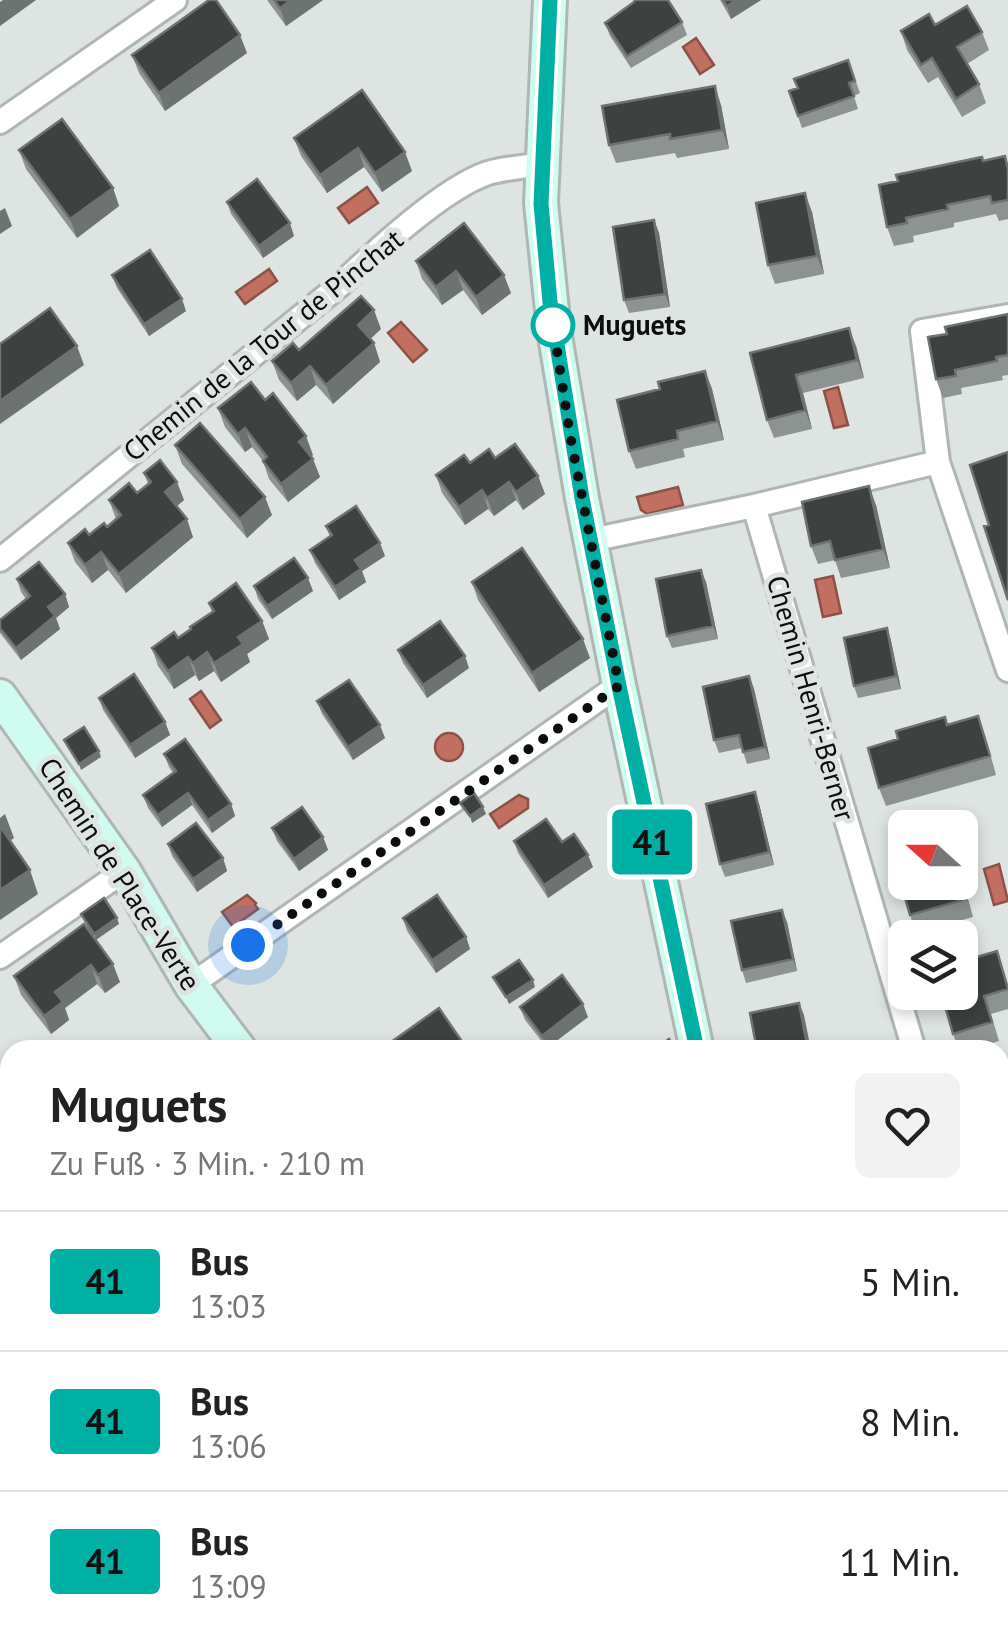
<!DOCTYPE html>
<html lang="de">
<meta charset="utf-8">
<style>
body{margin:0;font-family:"PT Sans",sans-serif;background:#f2f2f2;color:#222;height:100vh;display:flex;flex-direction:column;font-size:38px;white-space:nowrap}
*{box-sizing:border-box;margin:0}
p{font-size:32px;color:#767676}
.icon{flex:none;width:55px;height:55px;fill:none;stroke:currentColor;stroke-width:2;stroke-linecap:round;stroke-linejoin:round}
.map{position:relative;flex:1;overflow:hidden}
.drawer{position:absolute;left:0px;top:1040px;width:1010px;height:610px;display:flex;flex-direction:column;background:#fff;border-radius:30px 30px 0 0;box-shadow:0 5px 15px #0003}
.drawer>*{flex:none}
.badge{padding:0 20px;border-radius:8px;font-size:35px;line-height:65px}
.needle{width:65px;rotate:291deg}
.tools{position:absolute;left:888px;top:810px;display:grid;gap:20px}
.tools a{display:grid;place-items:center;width:90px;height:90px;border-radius:15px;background:#fff;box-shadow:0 5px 15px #0003;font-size:50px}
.you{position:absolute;width:50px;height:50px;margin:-25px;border:8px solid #fff;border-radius:50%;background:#1a73e8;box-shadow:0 0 0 15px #1a73e833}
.map>.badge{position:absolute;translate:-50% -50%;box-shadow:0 0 0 5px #fff}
.round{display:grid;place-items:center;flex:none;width:105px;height:105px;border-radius:15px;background:#f2f2f2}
.overview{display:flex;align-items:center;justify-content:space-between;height:170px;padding:0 50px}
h1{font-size:48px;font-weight:700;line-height:75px}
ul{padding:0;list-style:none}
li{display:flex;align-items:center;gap:30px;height:140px;padding:0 50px;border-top:2px solid #e0e0e0}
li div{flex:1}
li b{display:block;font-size:38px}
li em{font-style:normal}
li .badge{min-width:110px;font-weight:700;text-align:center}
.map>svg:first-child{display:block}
</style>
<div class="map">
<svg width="1008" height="1650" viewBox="0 0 1008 1650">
<rect width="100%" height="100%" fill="#dde4e1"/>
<!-- water -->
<path fill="#c26f5f" stroke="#8b5246" stroke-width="2.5" d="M696 38 714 65 700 74 683 47Z
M367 187 378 203 349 223 338 208Z
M269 269 277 281 245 304 236 292Z
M401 322 427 350 413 362 388 333Z
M838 387 848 425 834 428 824 391Z
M678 487 683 505 647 514 641 510 637 497Z
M833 576 841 613 823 617 815 580Z
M201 691 221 720 210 728 190 699Z
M435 747a14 14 0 1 1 28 0a14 14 0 1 1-28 0Z
M519 795 528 799V808L499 828 490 814Z
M999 864 1008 901 994 905 984 869Z
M247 895 256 903 255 905 258 909 233 927 222 912Z"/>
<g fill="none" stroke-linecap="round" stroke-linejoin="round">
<defs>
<path id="street" d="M0 122 175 0
M938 462 922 331 1008 316
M754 506 938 462 1008 670
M591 540 754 506 914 1050
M0 560 340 285C375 252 443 188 488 173 505 168 524 167 542 164
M0 957 124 871
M191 985 619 685
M1000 1341 1008 1368
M1000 1514 1008 1507
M878 1650 883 1640"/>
<path id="secondary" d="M550 0 541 203 554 330 582 498 619 685 697 1050
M0 696 124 871 191 985 240 1050
M654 1640 663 1650
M825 1640 827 1650"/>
</defs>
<!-- street casing -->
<use href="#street" stroke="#afb6b4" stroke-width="28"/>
<!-- secondary casing -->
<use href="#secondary" stroke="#afb6b4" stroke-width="38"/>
<!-- street -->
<use href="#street" stroke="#fff" stroke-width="22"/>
<!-- secondary -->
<use href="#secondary" stroke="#d0fbf0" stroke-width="32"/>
</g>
<!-- wall -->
<path fill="#8d9390" d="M267 0H323L286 26Z
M720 0H761L731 19Z
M682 22 687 35 631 68 610 36 605 23Z
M935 25 982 32 989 50 967 64 979 84 986 103 962 117 938 77 928 83 907 50 901 31Z
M247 53 165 111 139 73 132 55Z
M848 60 860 93 854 96 858 109 802 128 789 91 798 88Z
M362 90 412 171 382 192 364 167 327 193 301 156 294 138Z
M721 105 729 149 677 158 675 153 616 163 609 145Z
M19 150 113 188 119 206 77 238 26 169Z
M1005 156 1008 164V219L999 221 996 214 954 223V227L913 236 914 242 894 246 887 227 898 181Z
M227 202 294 236 263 258 231 214Z
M812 212 824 274 775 284 768 265Z
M654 220 659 233 670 307 629 313 624 300Z
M464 223 511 293 482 315 463 290 442 305 422 279 416 261Z
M112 275 186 311 149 336 117 288Z
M1008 314V375L1002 376 1003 380 961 388 962 394 943 398 936 379 947 334Z
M381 329 370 339 374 343 380 362 333 404 316 385 297 401 279 380 272 361 299 350Z
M856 346 864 378 803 393 812 429 774 438 767 420 750 353Z
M705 371 712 389 724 440 683 449 685 457 636 469 629 451 660 389Z
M218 408 313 455 311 456 320 477 288 502 269 479 263 461 252 447 245 452 225 427Z
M175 445 272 515 247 538 182 464Z
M495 458 538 476 545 494 523 510 516 500 494 516 488 509 465 525 442 493 436 475 470 463Z
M144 473 184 500 177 506 193 537 126 593 108 570 92 583 75 562 68 543 107 527 116 519 109 500 137 493 148 484Z
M876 505 890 568 841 578 835 560 818 564 811 546Z
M326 526 385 556 362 571 366 582 339 600 315 563 310 550 330 537Z
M17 579 65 594 69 607 56 618 60 629 21 660 0 633V620L26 599 21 592Z
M472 582 590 658 539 692 478 600Z
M706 582 718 639 672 648 667 636Z
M254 586 313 591 272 619 258 599Z
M209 603 262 621 269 639 247 654 250 662 221 682 214 671 199 681 195 675 174 689 158 666 152 648 178 638 191 630 212 612Z
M887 628 891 641 901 689 858 698 854 686Z
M398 650 469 668 427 698 403 663Z
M749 676 754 689 770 759 747 764 742 748 719 753 714 740Z
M99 698 165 722 170 735 135 758 103 710Z
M317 701 385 738 353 760 322 714Z
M948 725 985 735 996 775 886 806 879 788Z
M164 754 231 804 235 816 212 833 192 805 162 827 148 808 143 795 173 773 169 767Z
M759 804 774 865 725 877 720 864Z
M272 828 323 837 328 850 299 871 277 841Z
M514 841 562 842 593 867 548 898 518 853Z
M168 844 223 858 227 871 197 892 172 856Z
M960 873 973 917 916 933 910 915 960 882Z
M403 918 466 937 470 949 436 973 407 931Z
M787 922 797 971 746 983 742 970Z
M84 924 120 982 105 993 97 984 65 1008 69 1020 51 1034 21 995 14 976Z
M997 951 1008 985V1009L991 1014 999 1041 969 1050H959L953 1034Z
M520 1007 588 1017 547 1048 525 1020Z
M1008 1067V1158L1000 1160V1069Z
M719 1640H772L773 1644 743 1650H722Z"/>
<!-- shaded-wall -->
<path fill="#6d7370" d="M3 0H36L0 26V2Z
M291 0H323L286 26 280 8Z
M736 0H761L731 19 727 6Z
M240 35 247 53 165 111 159 93Z
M715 86 721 105 729 149 722 130Z
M358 148 364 167 327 193 320 175Z
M405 152 412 171 382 192 375 173Z
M113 188 119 206 77 238 70 219Z
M805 193 812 212 824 274 817 256Z
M5 208 12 226 0 234V211Z
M654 220 659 233 670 307 665 294Z
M290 223 294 236 263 258 259 246Z
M456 271 463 290 442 305 436 287Z
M504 275 511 293 482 315 476 297Z
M182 299 186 311 149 336 144 324Z
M374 310 381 329 365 344 358 325Z
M849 328 856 346 864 378 857 360Z
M374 343 380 362 333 404 326 385Z
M77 346 84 365 0 424V401Z
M310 366 316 385 297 401 291 383Z
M705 371 712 389 724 440 717 421Z
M796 375 803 393 812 429 805 410Z
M245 428 252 447 245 452 238 434Z
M306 436 313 455 306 460 299 442Z
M313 459 320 477 288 502 281 484Z
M538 476 545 494 523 510 516 492Z
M177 482 184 500 172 510 165 492Z
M509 482 516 500 494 516 487 498Z
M869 486 876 505 890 568 883 549Z
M482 490 488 509 465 525 459 507Z
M265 497 272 515 247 538 240 519Z
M187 519 193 537 126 593 119 574Z
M380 543 385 556 362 571 366 582 339 600 335 587 355 560Z
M101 552 108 570 92 583 85 565Z
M701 570 706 582 718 639 713 626Z
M308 578 313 591 272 619 267 606Z
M65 594 69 607 56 618 60 629 21 660 16 648 48 607Z
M262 621 269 639 247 654 250 662 221 682 214 663 238 637Z
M887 628 891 641 901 689 896 676Z
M583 639 590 658 539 692 532 673Z
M207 652 214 671 199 681 193 663Z
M465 656 469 668 427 698 423 685Z
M188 657 195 675 174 689 168 671Z
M749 676 754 689 770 759 765 747Z
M165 722 170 735 135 758 130 745Z
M380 725 385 738 353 760 348 747Z
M99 751 101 757 81 770 79 764Z
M755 792 759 804 774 865 769 852Z
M188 793 192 805 162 827 158 815Z
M231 804 235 816 212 833 208 820Z
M483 807 486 814 472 823 470 816Z
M5 814 14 838 5 844 0 831V818Z
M323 837 328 850 299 871 294 859Z
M588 855 593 867 548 898 544 885Z
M223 858 227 871 197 892 193 879Z
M30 870 38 894 0 920V890Z
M960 873 973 917 960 878Z
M782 910 787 922 797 971 793 959Z
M117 918 119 924 96 940 94 934Z
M466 937 470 949 436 973 432 960Z
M113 964 120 982 105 993 98 975Z
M91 965 97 984 65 1008 69 1020 51 1034 44 1016 55 992Z
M533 980 535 987 509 1004 506 997Z
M799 1003 804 1015 811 1050H808Z
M583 1004 588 1017 547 1048 542 1036Z
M1007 1597 1008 1620 1002 1626 1000 1620V1603Z
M1008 1621V1645L1000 1640V1628Z"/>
<!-- building -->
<path fill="#3d4240" stroke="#6d7370" stroke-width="2.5" d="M209 0H216L240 35 159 93 132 55Z
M274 0H291L280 8Z
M635 0H668L682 22 627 56 605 23 634 2Z
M723 0H736L727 6Z
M967 6 982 32 957 47 979 84 956 99 932 58 921 65 901 31 929 14 935 25Z
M848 60 855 81 849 83 854 96 798 116 789 91 798 88 794 79Z
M715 86 722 130 670 139V134L609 145 602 106Z
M362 90 405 152 375 173 358 148 320 175 294 138Z
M62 119 113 188 70 219 19 150Z
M1005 156 1008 170V200L992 203 990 196 947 205 948 209 906 218 907 223 887 227 879 185 898 181 896 175 982 157 983 161Z
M257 179 290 223 259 246 227 202Z
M805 193 817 256 768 265 756 203Z
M654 220 665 294 624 300 613 227Z
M464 223 504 275 476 297 456 271 436 287 416 261Z
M150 250 182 299 144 324 112 275Z
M361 296 374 310 358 325 374 343 326 385 310 366 291 383 272 361 293 343 299 350Z
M50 308 77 346 0 401V344Z
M1008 314V355L996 357 997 361 955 370 956 376 936 379 928 337 947 334 945 327Z
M849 328 857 360 796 375 805 410 767 420 750 353Z
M705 371 717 421 677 431 678 439 629 451 617 400 660 389 658 382Z
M251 382 265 400 273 393 306 436 299 442 313 459 281 484 263 461 267 457 245 428 238 434 218 408Z
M200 423 265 497 240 519 175 445Z
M515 444 538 476 516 492 509 482 487 498 482 490 459 507 436 475 464 455 470 463 489 449 495 458Z
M1008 452V600L984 526 989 525 970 465Z
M160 460 177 482 165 492 187 519 119 574 101 552 85 565 68 543 85 529 89 535 104 523 107 527 121 515 109 500 129 483 137 493 151 482 144 473Z
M869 486 883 549 835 560 830 541 811 546 802 502Z
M356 506 380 543 355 560 361 569 335 587 310 550 332 535 326 526Z
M522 548 583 639 532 673 472 582Z
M294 558 308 578 267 606 254 586Z
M39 562 65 594 48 607 55 616 16 648 0 628V620L30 596 17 579Z
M701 570 713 626 667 636 656 579Z
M236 583 262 621 238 637 243 644 214 663 207 652 193 663 188 657 168 671 152 648 174 632 178 638 191 629 190 627 214 611 209 603Z
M440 621 465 656 423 685 398 650Z
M887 628 896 676 854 686 844 638Z
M134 674 165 722 130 745 99 698Z
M749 676 765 747 743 752 739 735 714 740 703 687Z
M349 680 380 725 348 747 317 701Z
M978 716 990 756 879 788 868 748 898 739 896 731 945 717 947 725Z
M84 727 99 751 79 764 64 740Z
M185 739 231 804 208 820 188 793 158 815 143 795 176 771 164 754Z
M755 792 769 852 720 864 706 804Z
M474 793 483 807 470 816 460 803Z
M302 807 323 837 294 859 272 828Z
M546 819 562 842 574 834 588 855 544 885 514 841Z
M196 823 223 858 193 879 168 844Z
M0 826 30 870 0 890Z
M905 853V882H960V878L966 899 910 915 893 857Z
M437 895 466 937 432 960 403 918Z
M104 898 117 918 94 934 81 914Z
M782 910 793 959 742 970 731 921Z
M84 924 113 964 98 975 91 965 55 992 63 1002 44 1016 14 976Z
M997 951 1008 989 984 996 992 1022 953 1034 941 992H960V962Z
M519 960 533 980 506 997 493 977Z
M562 975 583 1004 542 1036 520 1007Z
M799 1003 808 1050H757L750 1013Z
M439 1008 465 1046 460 1050H380Z
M669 1039 676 1050H639L651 1042 655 1049Z
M1008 1067V1096L1001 1098 1008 1125V1138L1000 1140V1069Z
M1000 1588 1007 1597 1000 1603Z
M1000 1613 1008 1621 1000 1628Z
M1000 1636 1008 1643V1650H968L975 1644 971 1640H1000Z"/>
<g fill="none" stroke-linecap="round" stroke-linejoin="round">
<defs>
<path id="line" d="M550 0 541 204 550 302 582 498 619 686 697 1050"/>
</defs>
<!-- line casing -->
<use href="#line" stroke="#fff" stroke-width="22"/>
<!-- line -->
<use href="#line" stroke="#00b0a4" stroke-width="15"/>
<!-- walk -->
<path stroke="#0b0e0d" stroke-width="10" stroke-dasharray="0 18" d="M248 945 619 686 570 435 553 325"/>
</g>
<!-- markers -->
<circle fill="#fff" stroke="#00b0a4" stroke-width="5" cx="553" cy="325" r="20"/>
<g text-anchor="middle" stroke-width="10" stroke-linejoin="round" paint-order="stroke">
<!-- stop labels -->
<g font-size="28" font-weight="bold" fill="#0b0e0d" stroke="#dde4e1" text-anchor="start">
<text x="583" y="335">Muguets</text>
</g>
<!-- street labels -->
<g font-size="28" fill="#0b0e0d" stroke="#dde4e1">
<text transform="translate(263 345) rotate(-39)" y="10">Chemin de la Tour de Pinchat</text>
<text transform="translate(811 698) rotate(74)" y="10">Chemin Henri-Berner</text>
<text transform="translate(120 874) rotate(57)" y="10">Chemin de Place-Verte</text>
</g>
</g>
</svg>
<div class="tools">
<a><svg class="needle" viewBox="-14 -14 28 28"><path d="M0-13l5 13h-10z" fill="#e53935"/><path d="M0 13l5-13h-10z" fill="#767676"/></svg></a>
<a><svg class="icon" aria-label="layers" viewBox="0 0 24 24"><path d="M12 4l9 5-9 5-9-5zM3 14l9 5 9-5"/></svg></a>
</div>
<div class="you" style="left:248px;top:945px"></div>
<b class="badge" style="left:652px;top:842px;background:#00b0a4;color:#111">41</b>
<section class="drawer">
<div class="overview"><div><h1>Muguets</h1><p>Zu Fuß · 3 Min. · 210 m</p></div><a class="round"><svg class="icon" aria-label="heart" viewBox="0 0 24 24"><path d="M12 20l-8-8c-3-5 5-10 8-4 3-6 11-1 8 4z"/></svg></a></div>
<ul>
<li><span class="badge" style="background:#00b0a4;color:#111">41</span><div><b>Bus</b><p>13:03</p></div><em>5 Min.</em></li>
<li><span class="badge" style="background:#00b0a4;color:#111">41</span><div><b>Bus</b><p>13:06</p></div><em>8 Min.</em></li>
<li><span class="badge" style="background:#00b0a4;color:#111">41</span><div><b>Bus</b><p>13:09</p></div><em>11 Min.</em></li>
</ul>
</section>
</div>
